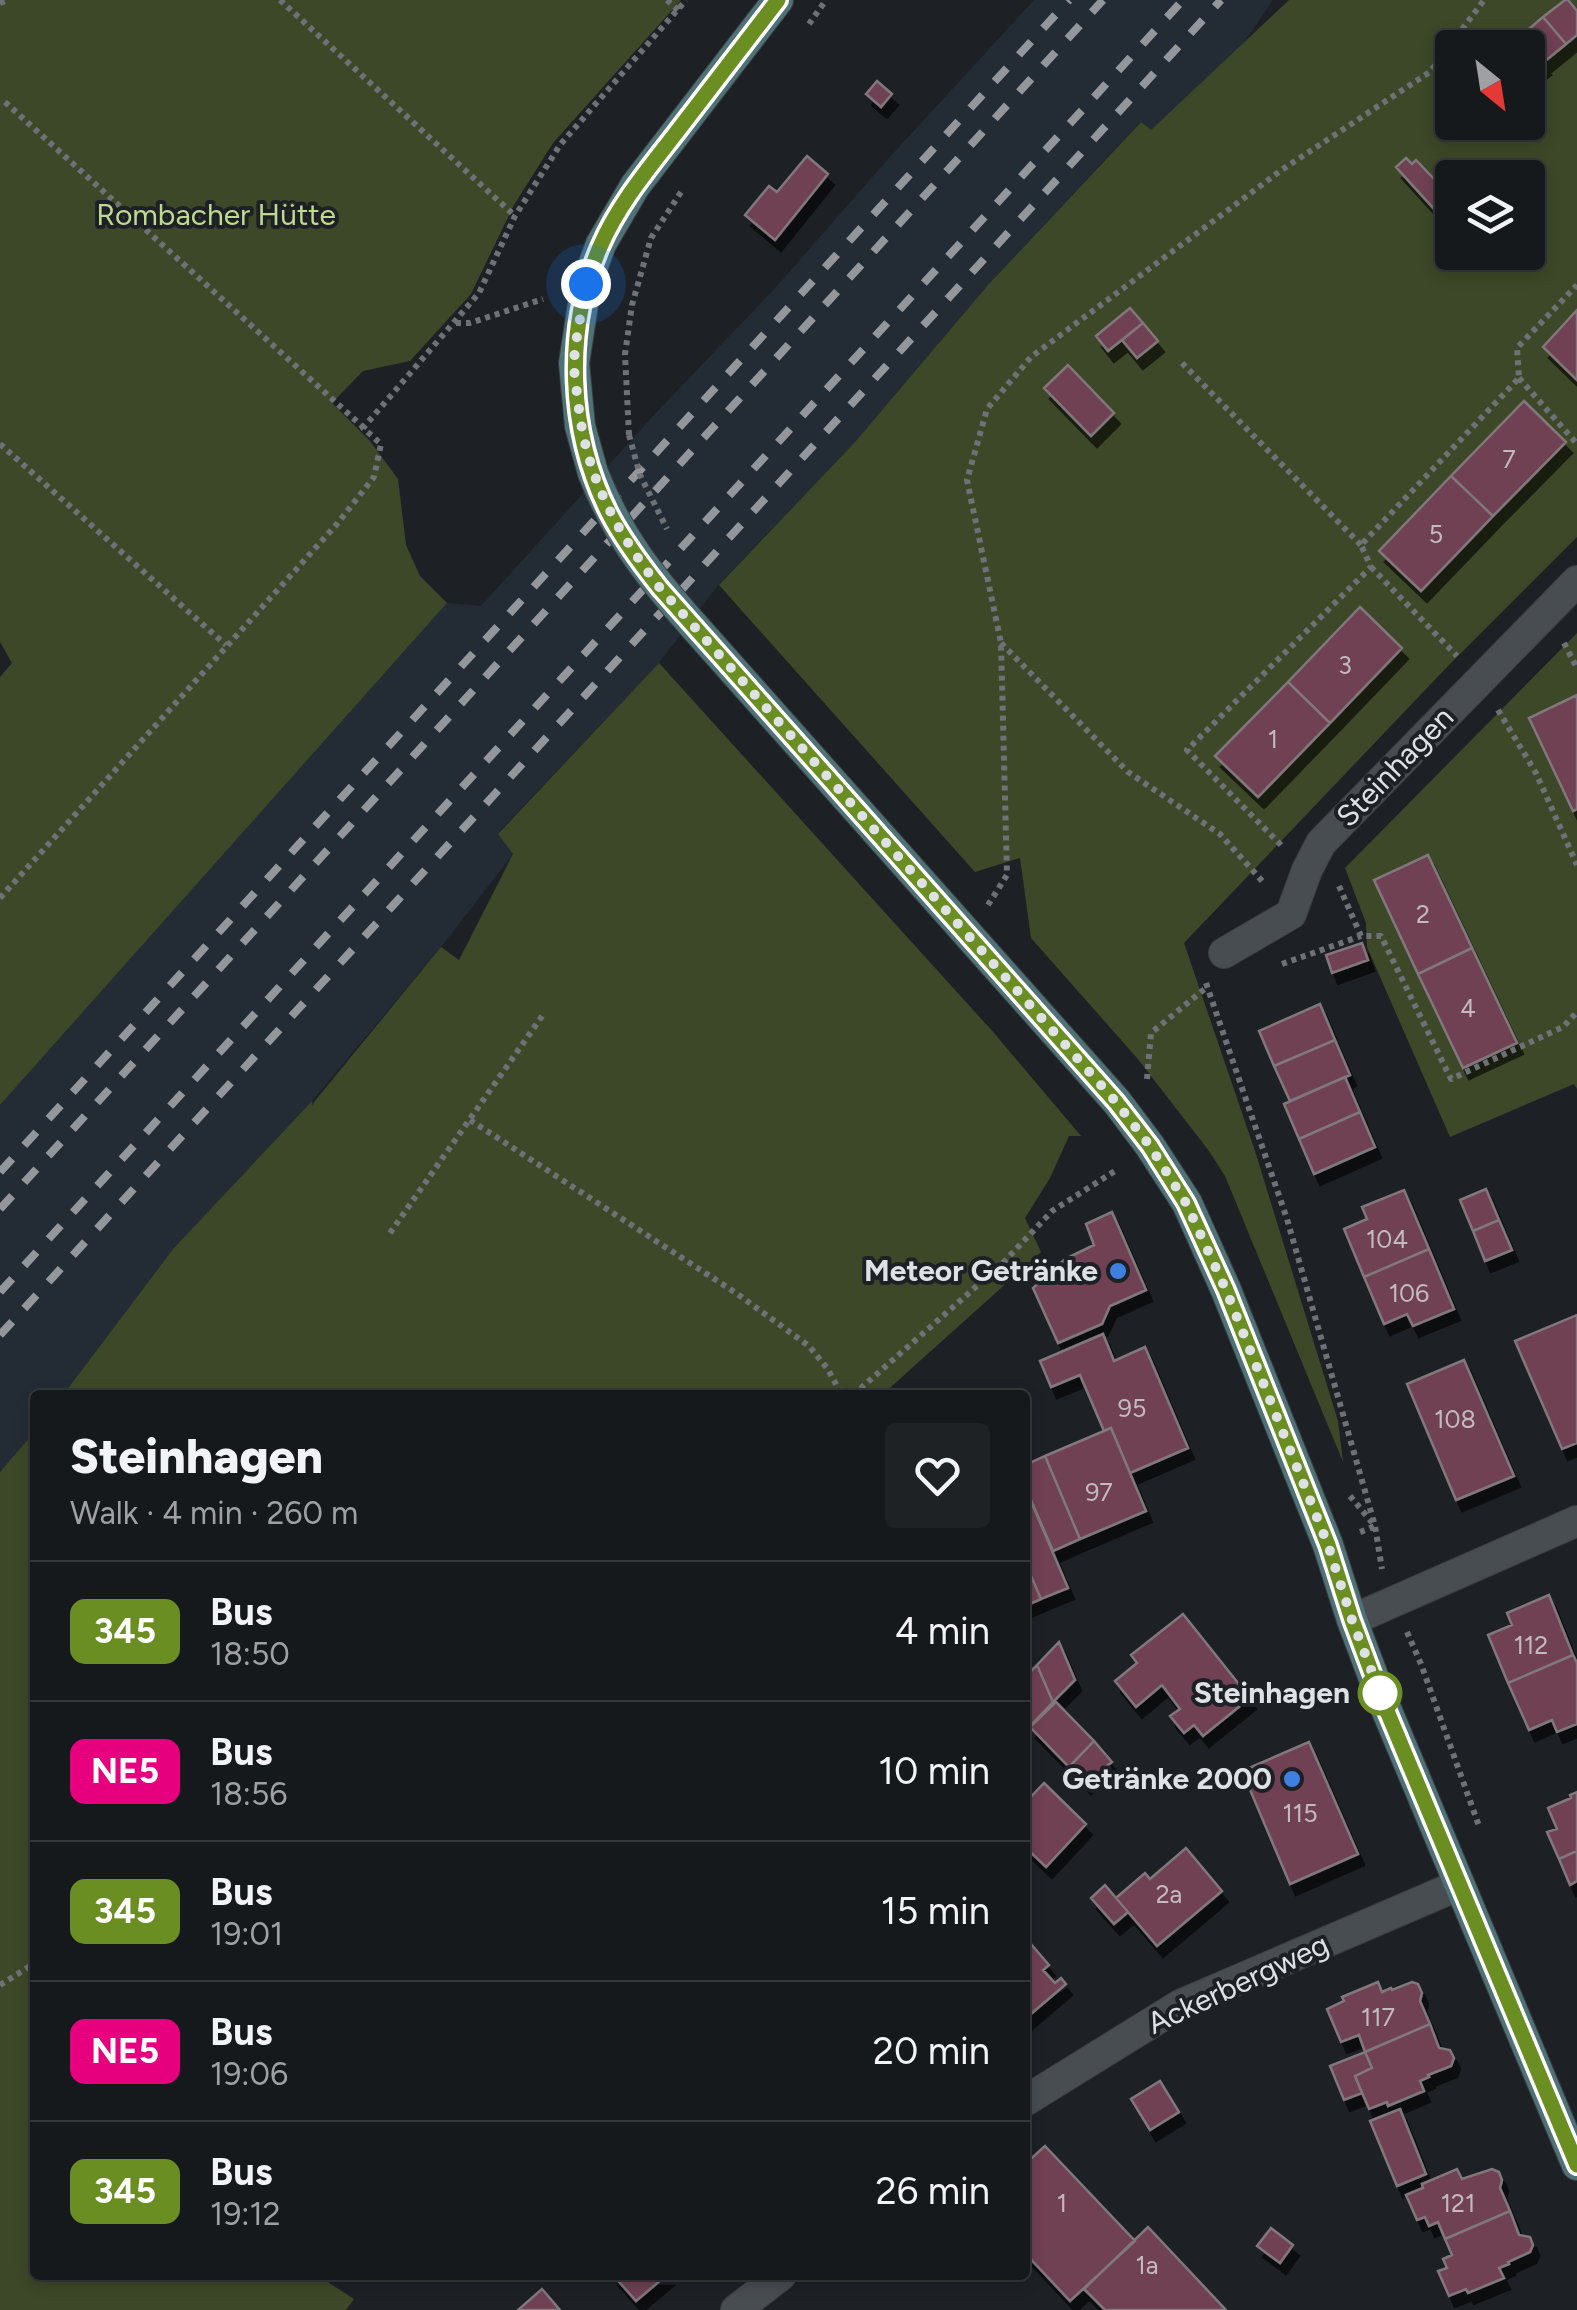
<!DOCTYPE html>
<meta charset="utf-8">
<style>
body{margin:0;font-family:Figtree,sans-serif;background:#1f2225;color:#f1f3f6;height:100vh;display:flex;flex-direction:column;font-size:38px;white-space:nowrap}
*{box-sizing:border-box;margin:0}
p{font-size:32px;color:#9ea0a3}
.icon{flex:none;width:55px;height:55px;fill:none;stroke:currentColor;stroke-width:2;stroke-linecap:round;stroke-linejoin:round}
.map{position:relative;flex:1;overflow:hidden}
.sheet{position:absolute;left:30px;top:1390px;width:1000px;height:890px;display:flex;flex-direction:column;background:#16191c;border-radius:10px;box-shadow:0 5px 15px #0003,0 0 0 2px #35383b}
.sheet>*{flex:none}
.badge{padding:0 20px;border-radius:15px;font-size:35px;line-height:65px}
.needle{width:65px;rotate:150deg}
.buttons{position:absolute;left:1435px;top:30px;display:grid;gap:20px}
.buttons a{display:grid;place-items:center;width:110px;height:110px;border-radius:10px;background:#16191c;box-shadow:0 5px 15px #0003,0 0 0 2px #35383b;font-size:50px}
.you{position:absolute;width:50px;height:50px;margin:-25px;border:8px solid #fff;border-radius:50%;background:#1a73e8;box-shadow:0 0 0 15px #1a73e833}
.map>.badge{position:absolute;translate:-50% -50%;box-shadow:0 0 0 5px #fff}
.round{display:grid;place-items:center;flex:none;width:105px;height:105px;border-radius:10px;background:#1f2225}
.summary{display:flex;align-items:center;justify-content:space-between;height:170px;padding:0 40px}
h1{font-size:48px;font-weight:800;line-height:75px}
ul{padding:0;list-style:none}
li{display:flex;align-items:center;gap:30px;height:140px;padding:0 40px;border-top:2px solid #35383b}
li div{flex:1}
li b{display:block;font-size:38px}
li em{font-style:normal}
li .badge{min-width:110px;font-weight:700;text-align:center}
.map>svg:first-child{display:block}
</style>
<div class="map">
<svg width="1577" height="2310" viewBox="0 0 1577 2310">
<defs>
<filter id="shadow"><feDropShadow dx="6" dy="11" stdDeviation="0" flood-color="#0009"/></filter>
</defs>
<rect width="100%" height="100%" fill="#1d2126"/>
<!-- built -->
<path fill="#232c35" d="M1034 0H1273L1242 45 1151 130 1140 122 988 285 855 442 719 584 659 663 498 833 513 854 441 947 312 1101 173 1249 63 1395H35V1431L0 1472V1105L447 603 481 606 655 414 778 285 889 158Z"/>
<!-- green -->
<path fill="#3d4828" fill-rule="evenodd" d="M0 0H681L553 143 514 205 471 294 410 361 363 371 332 403 370 441 398 479 406 545 420 576 447 603 0 1105V677L12 663 0 642Z
M1289 0H1577V537L1447 667 1184 943 1255 1151 1338 1421 1343 1462 1225 1176 1209 1151 1137 1058 1031 938 1020 858 975 872 719 585 855 442 988 285 1141 122 1151 130ZM1452 48H1528V122H1452ZM1452 178H1528V252H1452Z
M1577 633V1089L1574 1084 1450 1137 1367 947 1366 923 1345 868Z
M659 663 994 1033 1081 1136H1069L1050 1178 1025 1218 1041 1252 882 1395H63L173 1249 312 1101 313 1107 314 1102 441 947 459 960 513 854 498 834Z
M35 1431V2275H317L354 2299 346 2310H0V1472Z"/>
<!-- building -->
<path fill="#704052" stroke="#80787b" stroke-width="2.5" filter="url(#shadow)" d="M1565 0H1568L1577 11V35L1566 44 1543 17Z
M1543 17 1566 44 1544 62 1522 35Z
M1522 35 1545 64 1528 77V48H1506Z
M877 81 892 94 881 107 866 94Z
M807 156 828 174 775 240 745 215 769 186 777 192Z
M1406 158 1412 164 1416 160 1450 196 1435 210 1396 167Z
M1130 308 1143 323 1108 351 1096 336Z
M1577 310V380L1543 347Z
M1143 323 1158 341 1137 358 1122 340Z
M1068 365 1114 413 1091 436 1044 388Z
M1524 401 1566 442 1493 516 1451 476Z
M1451 476 1493 516 1421 591 1379 551Z
M1360 607 1402 648 1330 723 1288 682Z
M1288 682 1330 723 1258 797 1215 756Z
M1577 695V809L1573 811 1529 718Z
M1428 855 1472 948 1418 974 1374 880Z
M1362 943 1368 960 1332 973 1326 955Z
M1472 948 1517 1043 1463 1068 1418 974Z
M1320 1004 1335 1040 1274 1066 1259 1031Z
M1335 1040 1350 1075 1290 1101 1274 1066Z
M1345 1077 1360 1112 1299 1139 1284 1104Z
M1360 1112 1375 1147 1314 1174 1299 1139Z
M1486 1189 1499 1220 1473 1231 1460 1200Z
M1404 1190 1429 1249 1364 1277 1344 1229 1367 1219 1362 1207Z
M1112 1212 1146 1290 1110 1306 1102 1324 1058 1343 1033 1288 1065 1259 1094 1245 1086 1224Z
M1499 1220 1512 1250 1485 1261 1473 1231Z
M1429 1249 1454 1309 1413 1326 1407 1314 1384 1324 1364 1277Z
M1577 1315V1443L1562 1449 1515 1341Z
M1103 1334 1114 1361 1145 1347 1188 1448 1130 1473 1111 1428 1104 1431 1080 1375 1051 1387 1040 1361Z
M1464 1360 1514 1476 1456 1500 1407 1384Z
M1111 1428 1146 1511 1080 1539 1045 1456Z
M1045 1456 1080 1539 1053 1551 1025 1486V1465Z
M1033 1506 1068 1588 1041 1599 1025 1562V1510Z
M1025 1562 1041 1599 1025 1606Z
M1549 1595 1573 1655 1508 1683 1488 1635 1512 1625 1507 1613Z
M1183 1614 1250 1698 1203 1736 1194 1725 1184 1733 1170 1716 1180 1709 1162 1685 1136 1707 1115 1681 1137 1663 1131 1655Z
M1059 1642 1075 1680 1053 1702 1037 1665Z
M1573 1655 1577 1663V1724L1557 1732 1552 1720 1529 1730 1508 1683Z
M1037 1665 1053 1702 1031 1725 1025 1710V1677Z
M1056 1702 1094 1741 1069 1767 1030 1727Z
M1094 1741 1112 1762 1085 1783 1069 1767Z
M1309 1742 1358 1854 1290 1884 1242 1771Z
M1044 1783 1086 1824 1046 1867 1025 1847V1803Z
M1577 1792V1851L1559 1859 1547 1832 1557 1829 1548 1808 1571 1798 1570 1795Z
M1186 1848 1222 1891 1157 1946 1116 1898 1145 1873 1150 1879Z
M1577 1851V1881L1570 1885 1559 1859Z
M1105 1885 1128 1912 1114 1924 1091 1898Z
M1025 1937 1049 1965 1043 1970 1055 1983 1061 1978 1066 1984 1025 2019Z
M1378 1982 1382 1992 1391 1988 1392 1990 1412 1982 1418 1984 1422 1993 1420 2001 1430 2024 1365 2052 1359 2035 1341 2042 1327 2009 1344 2001 1342 1997Z
M1430 2024 1439 2048 1450 2050 1454 2058 1451 2066 1428 2075 1429 2077 1420 2081 1424 2091 1388 2106 1387 2102 1369 2109 1355 2076 1372 2068 1365 2052Z
M1365 2052 1372 2068 1355 2076 1362 2093 1344 2100 1330 2066Z
M1160 2081 1179 2112 1150 2130 1131 2099Z
M1400 2109 1426 2174 1397 2186 1370 2121Z
M1045 2146 1135 2241 1070 2301 1025 2253V2164Z
M1457 2169 1462 2179 1492 2169 1499 2172 1502 2180 1500 2188 1510 2211 1445 2239 1438 2222 1429 2226 1425 2217 1417 2220 1406 2195 1423 2188 1422 2184Z
M1510 2211 1519 2235 1530 2237 1533 2245 1530 2252 1508 2262 1509 2264 1499 2268 1504 2278 1468 2293 1466 2289 1449 2296 1438 2271 1447 2268 1443 2259 1452 2255 1445 2239Z
M1148 2227 1226 2310H1105L1084 2289Z
M1271 2228 1293 2245 1280 2263 1257 2246Z
M613 2275H667L636 2301Z
M542 2289 560 2310H518Z"/>
<g fill="none" stroke-linecap="round" stroke-linejoin="round">
<defs>
<path id="street" d="M1224 953 1291 914 1307 870 1321 843 1577 581
M1352 1620 1577 1521
M1025 2101 1180 2005 1459 1885
M736 2310 781 2275"/>
<path id="secondary" d="M593 473 580 426 574 363 586 285 601 244 635 186 778 0
M693 625 1117 1102 1150 1146 1187 1203 1226 1290 1328 1545 1352 1620 1379 1692 1577 2165"/>
</defs>
<!-- street casing -->
<use href="#street" stroke="#3b3f42" stroke-width="32"/>
<!-- secondary casing -->
<use href="#secondary" stroke="#3b3f42" stroke-width="32"/>
<!-- path -->
<path stroke="#6e7276" stroke-width="6" stroke-dasharray="5 5" stroke-linecap="butt" d="M280 0 515 216
M667 0 678 10
M0 3 8 0
M809 24 826 0
M5 102 363 427
M456 323H470L543 299
M1182 363 1361 545
M1519 378 1577 444
M629 435 625 354 632 305 651 238 683 189
M0 444 226 645
M1371 567 1457 656
M1001 643 1128 772 1220 834 1264 883
M1564 643 1577 668
M1498 710 1536 773 1577 865
M1281 845 1187 750 1371 567 1361 545 1519 378 1517 348 1577 285
M1339 886 1361 936H1381L1451 1079 1563 1027 1577 1012
M0 898 337 524 374 477 381 444 363 428 479 293 515 216 560 145 686 0
M988 905 1007 875 1001 643 967 480 987 409 1031 357 1283 169 1430 72 1484 0
M1282 964 1361 936
M1206 983 1287 1219 1375 1526 1358 1533
M1147 1079 1151 1033 1207 987
M470 1120 736 1293 809 1346 827 1368 842 1395
M390 1233 545 1012
M853 1395 1002 1264 1052 1211 1115 1171
M1350 1496 1375 1526 1382 1569
M1407 1632 1421 1664 1479 1826
M0 1985 35 1963"/>
<!-- street -->
<use href="#street" stroke="#484d52" stroke-width="30"/>
<!-- secondary -->
<use href="#secondary" stroke="#4f7277" stroke-width="30"/>
<!-- rail -->
<path stroke="#93969a" stroke-width="8" stroke-dasharray="18 18" stroke-linecap="butt" d="M0 1172 1069 0
M0 1209 1103 0
M0 1292 1183 0
M0 1335 1221 0"/>
<defs>
<path id="secondary-bridge" d="M593 473C619 538 648 574 693 625"/>
</defs>
<!-- secondary-bridge casing -->
<use href="#secondary-bridge" stroke="#3b3f42" stroke-width="32" stroke-linecap="butt"/>
<!-- path-bridge -->
<path stroke="#6e7276" stroke-width="6" stroke-dasharray="5 5" stroke-linecap="butt" d="M629 435 640 475 667 529"/>
<!-- secondary-bridge -->
<use href="#secondary-bridge" stroke="#4f7277" stroke-width="30"/>
</g>
<g fill="none" stroke-linecap="round" stroke-linejoin="round">
<defs>
<path id="line" d="M778 0C744 45 710 89 676 133 648 169 618 205 600 247 564 330 568 432 609 513 623 540 641 564 660 588L1116 1102 1150 1146 1186 1203 1226 1290 1328 1545 1352 1620 1379 1692 1577 2165"/>
</defs>
<!-- line casing -->
<use href="#line" stroke="#fff" stroke-width="22"/>
<!-- line -->
<use href="#line" stroke="#6b8e23" stroke-width="15"/>
<!-- walk -->
<path stroke="#dfe2e5" stroke-width="10" stroke-dasharray="0 18" d="M586 284C582 310 576 336 574 361 574 374 576 387 578 400 585 474 615 530 660 588L1116 1102 1150 1146 1186 1203 1226 1290 1328 1545 1352 1620 1380 1693"/>
</g>
<!-- markers -->
<g fill="#3f7fe0" stroke="#1d2126" stroke-width="4">
<circle cx="1118" cy="1271" r="10"/>
<circle cx="1292" cy="1779" r="10"/>
</g>
<circle fill="#fff" stroke="#6b8e23" stroke-width="5" cx="1380" cy="1693" r="20"/>
<g text-anchor="middle" stroke-width="8" stroke-linejoin="round" paint-order="stroke">
<!-- number labels -->
<g font-size="25" fill="#c3bac0">
<text x="1509" y="468">7</text>
<text x="1436" y="543">5</text>
<text x="1345" y="674">3</text>
<text x="1273" y="748">1</text>
<text x="1423" y="923">2</text>
<text x="1468" y="1017">4</text>
<text x="1387" y="1248">104</text>
<text x="1409" y="1302">106</text>
<text x="1132" y="1417">95</text>
<text x="1455" y="1428">108</text>
<text x="1099" y="1501">97</text>
<text x="1531" y="1654">112</text>
<text x="1300" y="1822">115</text>
<text x="1169" y="1903">2a</text>
<text x="1378" y="2026">117</text>
<text x="1062" y="2212">1</text>
<text x="1458" y="2212">121</text>
<text x="1147" y="2274">1a</text>
</g>
<!-- park labels -->
<g font-size="30" fill="#bfd990" stroke="#1d2126">
<text x="216" y="225">Rombacher Hütte</text>
</g>
<!-- street labels -->
<g font-size="30" fill="#dfe2e5" stroke="#1d2126">
<text transform="translate(1395 767) rotate(-46)" y="10">Steinhagen</text>
<text transform="translate(1238 1984) rotate(-25)" y="10">Ackerbergweg</text>
</g>
<!-- poi labels -->
<g font-size="30" font-weight="bold" fill="#dfe2e5" stroke="#1d2126" text-anchor="end">
<text x="1098" y="1281">Meteor Getränke</text>
<text x="1272" y="1789">Getränke 2000</text>
</g>
<!-- stop labels -->
<g font-size="30" font-weight="bold" fill="#dfe2e5" stroke="#1d2126" text-anchor="end">
<text x="1350" y="1703">Steinhagen</text>
</g>
</g>
</svg>
<div class="buttons">
<a><svg class="needle" viewBox="-14 -14 28 28"><path d="M0-13l5 13h-10z" fill="#e53935"/><path d="M0 13l5-13h-10z" fill="#9ea0a3"/></svg></a>
<a><svg class="icon" aria-label="layers" viewBox="0 0 24 24"><path d="M12 4l9 5-9 5-9-5zM3 14l9 5 9-5"/></svg></a>
</div>
<div class="you" style="left:586px;top:284px"></div>
<section class="sheet">
<div class="summary"><div><h1>Steinhagen</h1><p>Walk · 4 min · 260 m</p></div><a class="round"><svg class="icon" aria-label="heart" viewBox="0 0 24 24"><path d="M12 20l-8-8c-3-5 5-10 8-4 3-6 11-1 8 4z"/></svg></a></div>
<ul>
<li><span class="badge" style="background:#6b8e23;color:#fff">345</span><div><b>Bus</b><p>18:50</p></div><em>4 min</em></li>
<li><span class="badge" style="background:#e6007e;color:#fff">NE5</span><div><b>Bus</b><p>18:56</p></div><em>10 min</em></li>
<li><span class="badge" style="background:#6b8e23;color:#fff">345</span><div><b>Bus</b><p>19:01</p></div><em>15 min</em></li>
<li><span class="badge" style="background:#e6007e;color:#fff">NE5</span><div><b>Bus</b><p>19:06</p></div><em>20 min</em></li>
<li><span class="badge" style="background:#6b8e23;color:#fff">345</span><div><b>Bus</b><p>19:12</p></div><em>26 min</em></li>
</ul>
</section>
</div>
